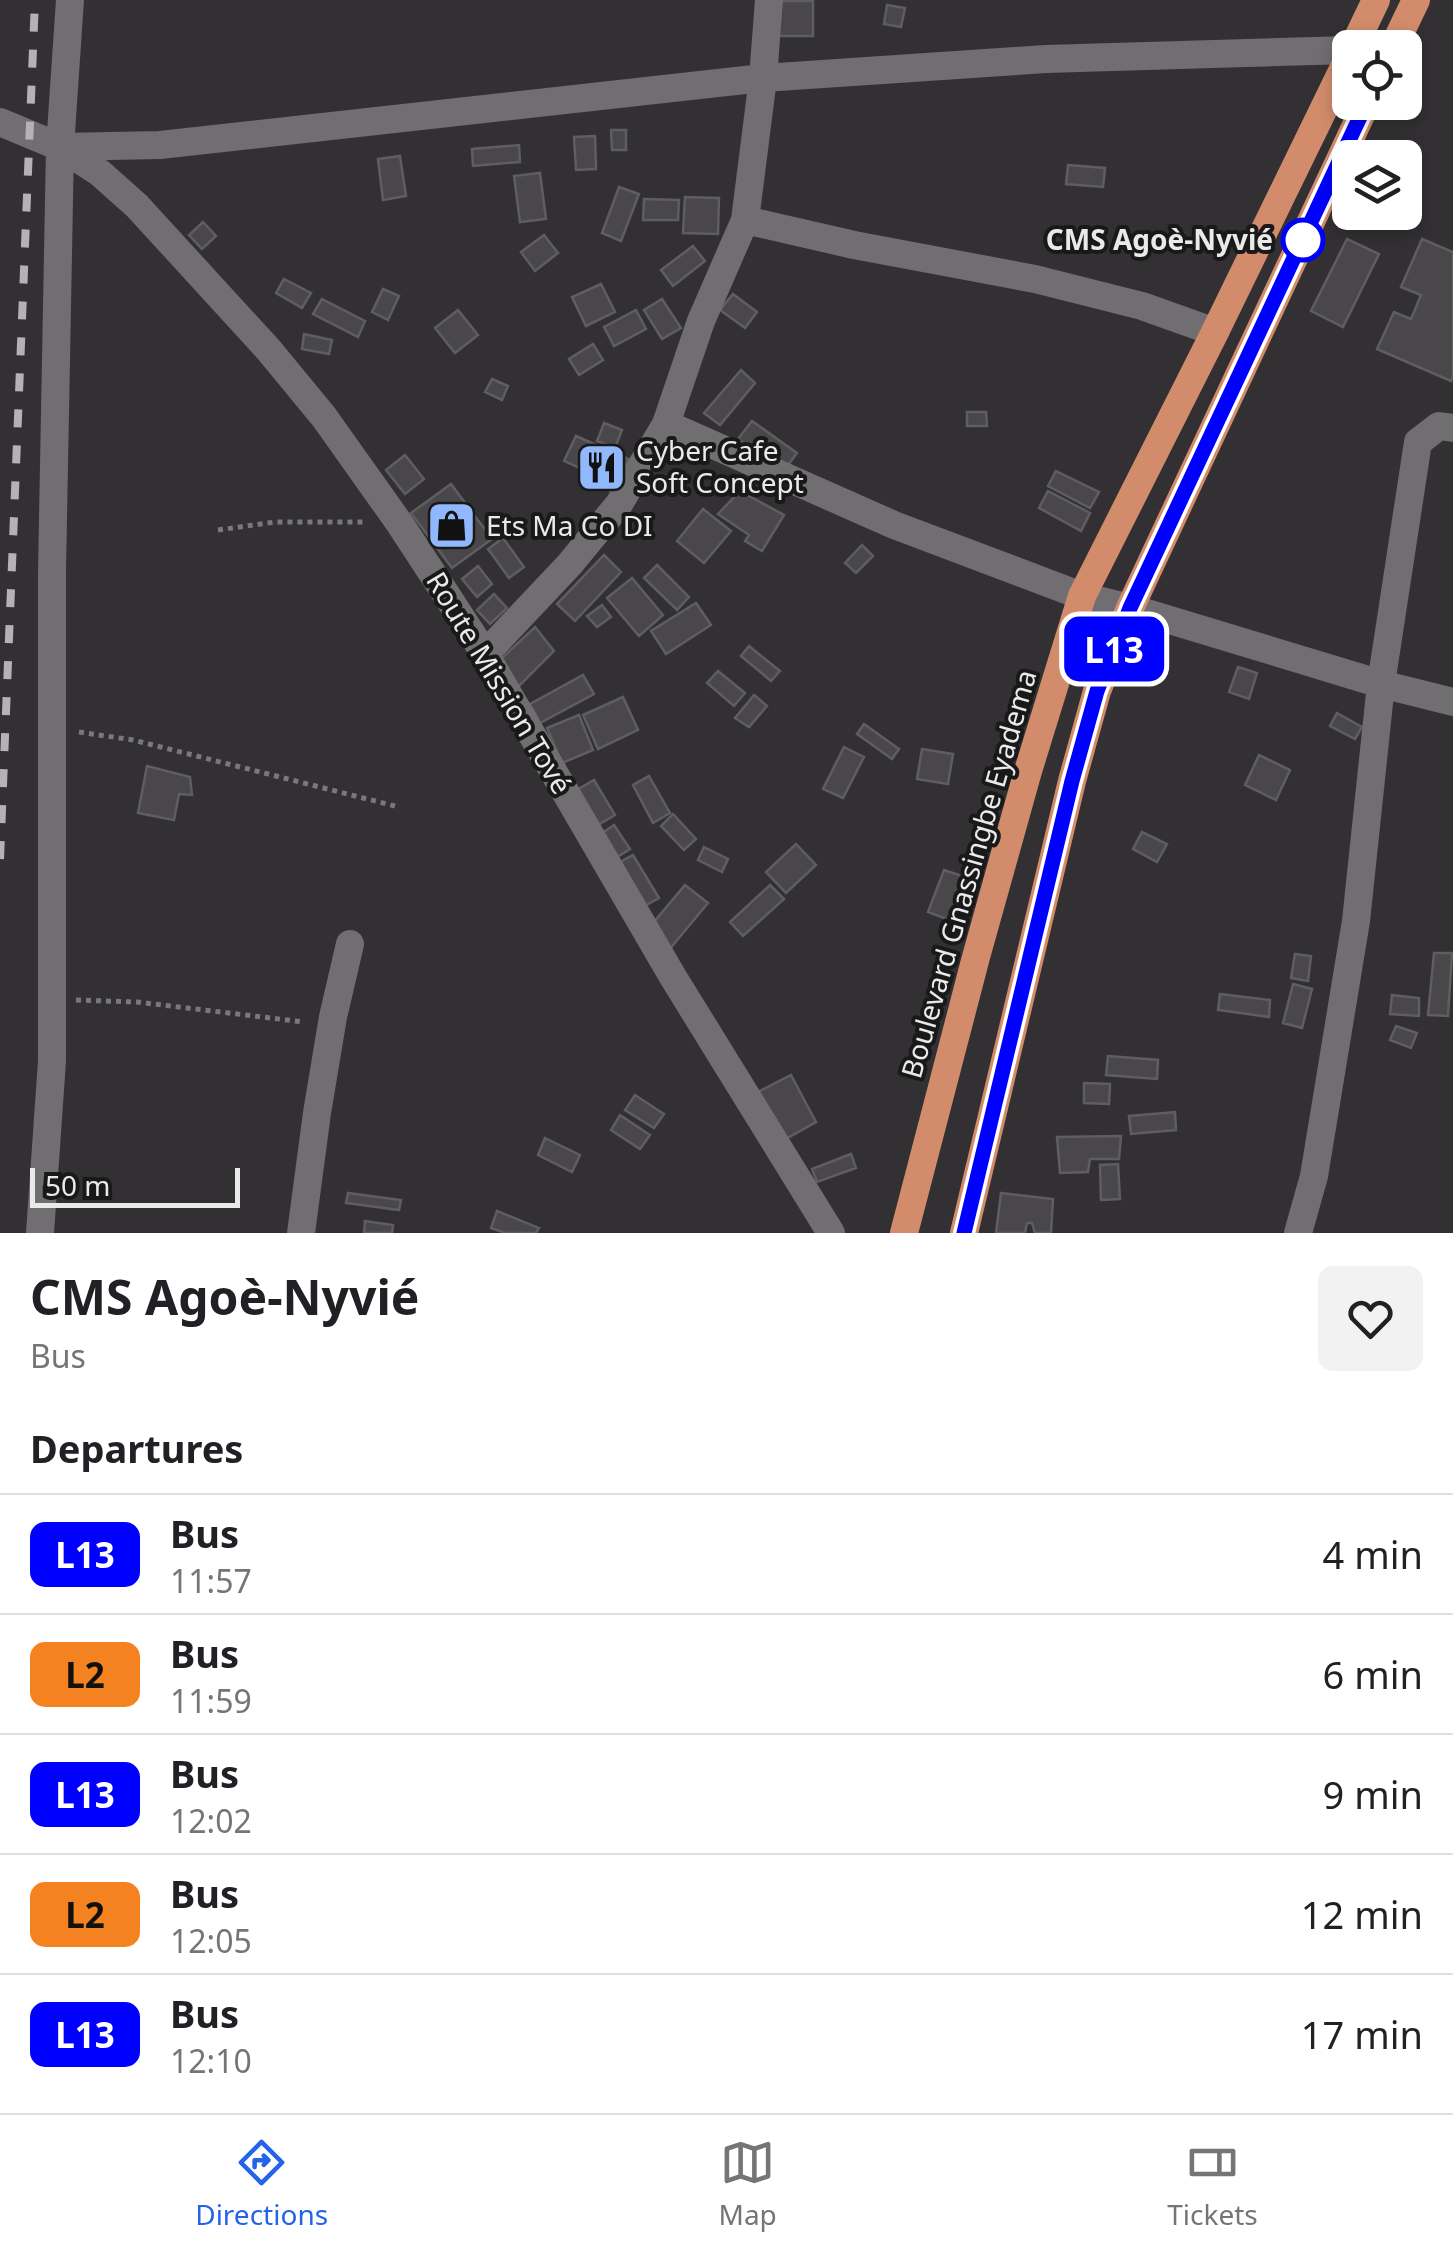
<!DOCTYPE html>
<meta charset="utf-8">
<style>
body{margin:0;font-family:"Noto Sans",sans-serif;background:#f2f2f2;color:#202124;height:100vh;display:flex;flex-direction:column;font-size:38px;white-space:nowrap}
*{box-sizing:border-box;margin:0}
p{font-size:32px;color:#757577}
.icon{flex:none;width:55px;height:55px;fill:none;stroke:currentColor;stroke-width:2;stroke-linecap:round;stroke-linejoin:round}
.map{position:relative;height:1233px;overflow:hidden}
.drawer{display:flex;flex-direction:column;background:#fff;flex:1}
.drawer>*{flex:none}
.badge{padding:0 20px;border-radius:15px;font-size:35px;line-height:65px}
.buttons{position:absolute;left:1332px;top:30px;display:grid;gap:20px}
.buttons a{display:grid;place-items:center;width:90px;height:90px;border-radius:15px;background:#fff;box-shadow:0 5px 15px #0003;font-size:50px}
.scale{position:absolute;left:30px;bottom:25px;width:210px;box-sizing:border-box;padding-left:10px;border:5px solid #ebeaeb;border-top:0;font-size:28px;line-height:35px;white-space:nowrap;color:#ebeaeb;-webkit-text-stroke:8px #1a191a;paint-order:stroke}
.map>.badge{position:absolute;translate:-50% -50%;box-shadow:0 0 0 5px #fff}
h2{padding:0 30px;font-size:38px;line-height:90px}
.round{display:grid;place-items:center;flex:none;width:105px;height:105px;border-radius:15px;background:#f2f2f2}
.overview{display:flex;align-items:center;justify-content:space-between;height:170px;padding:0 30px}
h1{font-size:48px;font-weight:700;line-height:75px}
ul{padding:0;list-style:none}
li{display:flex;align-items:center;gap:30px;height:120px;padding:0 30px;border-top:2px solid #e0e0e0}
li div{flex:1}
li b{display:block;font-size:38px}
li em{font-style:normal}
li .badge{min-width:110px;font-weight:700;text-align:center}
.menu{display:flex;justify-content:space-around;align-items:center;height:140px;border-top:2px solid #e0e0e0;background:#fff;font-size:28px;color:#757577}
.menu a{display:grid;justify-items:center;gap:5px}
.menu .active{color:#2563eb}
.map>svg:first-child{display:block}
</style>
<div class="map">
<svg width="1453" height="1233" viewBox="0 0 1453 1233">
<rect width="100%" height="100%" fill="#323033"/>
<!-- building -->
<path fill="#49474a" stroke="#5e5d5f" stroke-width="2.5" d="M772 1H813V36H772Z
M887 5 905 8 901 27 884 24Z
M611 130H626V150H612Z
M595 136 596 169 576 170 574 137Z
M519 145 520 162 473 166 472 149Z
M400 156 406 196 383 200 378 159Z
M1068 165 1105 168 1103 187 1066 184Z
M540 173 546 219 520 222 514 176Z
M619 187 639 194 621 241 602 233Z
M685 197 719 198 718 234 683 233Z
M644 199 679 200 678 220H643Z
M203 222 216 236 202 249 189 235Z
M544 235 558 253 535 271 521 252Z
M1347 239 1379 254 1343 327 1311 311Z
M1422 239 1453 252V376L1451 381 1377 349 1394 312 1411 319 1421 295 1401 287Z
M693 246 705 261 673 286 661 270Z
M284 279 311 293 302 308 276 293Z
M601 284 615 312 586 326 572 297Z
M383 289 399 296 388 320 372 312Z
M733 294 757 312 745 328 720 310Z
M322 299 365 321 358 337 313 314Z
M662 299 681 328 662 339 644 310Z
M458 310 478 335 455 353 435 328Z
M636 310 646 329 614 346 604 327Z
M304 334 332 340 329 354 302 349Z
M593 344 603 360 579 375 569 359Z
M741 370 755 383 720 425 704 413Z
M492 379 508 386 502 400 485 392Z
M967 412H986L987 426H967Z
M752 421 797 453 783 472 738 439Z
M604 423 622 430 615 448 597 441Z
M576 436 628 459 613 492 587 481 591 473 564 461Z
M405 455 424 479 405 494 386 470Z
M1056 471 1099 492 1090 508 1048 486Z
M451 484 492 539 452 568 411 513Z
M740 491 784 515 762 551 745 541 749 535 718 514Z
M1048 491 1090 513 1081 531 1039 508Z
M703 509 731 531 704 563 677 541Z
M503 538 524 567 509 578 488 549Z
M862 545 873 556 856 573 845 563Z
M604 555 621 572 575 621 557 604Z
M657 565 689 597 677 610 644 578Z
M478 566 492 584 477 597 462 579Z
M632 578 663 615 639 636 607 598Z
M494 594 507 608 490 624 477 610Z
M696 603 711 625 666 654 651 631Z
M602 605 611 617 597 627 587 616Z
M535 627 554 651 515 690 499 661Z
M749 646 780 671 771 681 741 656Z
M1238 667 1257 673 1249 699 1229 692Z
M718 671 745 693 734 706 707 683Z
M583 675 594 694 540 723 530 704Z
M754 695 767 706 749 727 735 718Z
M623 697 638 730 598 749 583 715Z
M1337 713 1362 727 1355 739 1330 726Z
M579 715 593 750 562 763 547 728Z
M864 724 899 749 892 759 857 734Z
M844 747 864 757 843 798 823 789Z
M922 749 953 754 948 784 917 779Z
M1259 755 1290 770 1276 800 1245 785Z
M147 766 190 777 192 795 179 794 174 820 138 813Z
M649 776 670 813 653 823 633 785Z
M594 780 615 815 596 826 575 791Z
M673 814 696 839 684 850 661 826Z
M614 825 630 849 614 859 599 835Z
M1142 832 1167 844 1157 862 1133 849Z
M796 844 816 865 786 893 766 872Z
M704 847 728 859 722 872 698 860Z
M633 855 659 898 639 909 613 866Z
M944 870 965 877 949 920 928 912Z
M685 885 708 903 669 950 648 929Z
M770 885 784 899 743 936 730 922Z
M1434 953H1452L1448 1016 1428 1015Z
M1295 954 1311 956 1308 981 1291 978Z
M1293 984 1312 989 1302 1028 1283 1023Z
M1220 994 1270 1000 1269 1017 1218 1010Z
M1392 995 1419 998V1016L1390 1014Z
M1396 1026 1417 1033 1411 1048 1390 1040Z
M1108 1056 1158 1060 1157 1079 1106 1075Z
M791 1075 816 1122 784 1140 758 1092Z
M1084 1083 1110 1084 1109 1104 1084 1103Z
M635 1095 664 1114 654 1128 625 1110Z
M1175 1112 1176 1130 1131 1134 1129 1116Z
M620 1115 650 1135 640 1149 611 1130Z
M1121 1136 1119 1159H1090L1088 1172 1060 1173 1057 1137Z
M545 1138 580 1155 572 1172 538 1155Z
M851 1154 856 1168 817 1182 812 1169Z
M1118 1164 1120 1199 1101 1200 1100 1165Z
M348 1193 401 1200 399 1210 346 1203Z
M1001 1193 1053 1199 1051 1233H1035L1032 1223H1027L1025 1233H996Z
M497 1211 539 1228 536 1233H505L491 1228Z
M365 1221 393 1225 392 1233H364Z"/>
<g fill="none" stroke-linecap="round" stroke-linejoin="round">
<!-- path -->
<path stroke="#79787a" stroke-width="5" stroke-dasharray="5 5" stroke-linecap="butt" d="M218 530 275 522H364
M79 732 133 740 395 806
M76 1000 137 1002 304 1022"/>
<!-- minor -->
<path stroke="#706e70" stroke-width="28" d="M60 147 160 145 763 78 1046 59 1350 50
M745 220 854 245 1035 279 1142 306 1215 332
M666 424 894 525 1082 596 1130 608 1381 684 1453 702
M485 654 569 565 619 504 666 424 701 321 745 220 763 78 769 0
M40 1233 52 1061V572L60 147 70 0
M301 1233 317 1113 333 1017 350 944
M1298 1233 1314 1176 1356 921 1381 684 1418 442 1439 426 1453 428"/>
<!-- tertiary -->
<path stroke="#706e70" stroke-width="28" d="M0 122 60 147 100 173 137 206 268 349 324 417 400 524 485 654 673 977 831 1233"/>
<!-- trunk -->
<path stroke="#d28c6b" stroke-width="28" d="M1353 48 1376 0
M1393 48 1416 0
M904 1233 976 957 1028 771 1082 596 1215 332 1350 55
M964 1233 1072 781 1097 691 1130 608 1367 102"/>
<!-- rail -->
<path stroke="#b4b2b4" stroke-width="8" stroke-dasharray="18 18" stroke-linecap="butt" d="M0 859 35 0"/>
</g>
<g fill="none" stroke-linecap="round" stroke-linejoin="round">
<defs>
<path id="line" d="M964 1233 1072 781 1097 691 1130 608 1367 102"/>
</defs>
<!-- line casing -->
<use href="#line" stroke="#fff" stroke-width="22"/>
<!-- line -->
<use href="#line" stroke="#00f" stroke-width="15"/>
</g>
<!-- icons -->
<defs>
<symbol id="restaurant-square" viewBox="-11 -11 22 22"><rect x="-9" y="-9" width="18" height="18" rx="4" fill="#91b8fd" stroke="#1a191a"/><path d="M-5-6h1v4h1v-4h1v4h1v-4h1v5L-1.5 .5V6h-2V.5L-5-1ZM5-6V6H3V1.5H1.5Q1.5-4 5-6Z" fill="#111"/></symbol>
<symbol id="shop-square" viewBox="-11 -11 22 22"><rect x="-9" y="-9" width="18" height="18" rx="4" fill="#91b8fd" stroke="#1a191a"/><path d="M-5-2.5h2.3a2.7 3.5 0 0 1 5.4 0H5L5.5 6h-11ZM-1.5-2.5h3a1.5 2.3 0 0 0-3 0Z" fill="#111"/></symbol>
</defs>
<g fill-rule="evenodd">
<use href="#restaurant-square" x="574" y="440" width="55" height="55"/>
<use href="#shop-square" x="424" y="498" width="55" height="55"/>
</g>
<!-- markers -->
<circle fill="#fff" stroke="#00f" stroke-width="5" cx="1303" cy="240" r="20"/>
<g text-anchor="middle" stroke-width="8" stroke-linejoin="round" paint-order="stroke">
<!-- stop labels -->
<g font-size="28" font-weight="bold" fill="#ebeaeb" stroke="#1a191a" text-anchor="end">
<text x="1273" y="250">CMS Agoè-Nyvié</text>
</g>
<!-- poi labels -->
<g font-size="28" fill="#ebeaeb" stroke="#1a191a" text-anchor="start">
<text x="636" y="461">Cyber Cafe<tspan x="636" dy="32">Soft Concept</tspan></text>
<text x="486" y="536">Ets Ma Co DI</text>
</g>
<!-- street labels -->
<g font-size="28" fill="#ebeaeb" stroke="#1a191a">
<text transform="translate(499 683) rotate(59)" y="10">Route Mission Tové</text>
<text transform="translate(969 874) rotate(-74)" y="10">Boulevard Gnassingbe Eyadema</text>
</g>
</g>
</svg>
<div class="buttons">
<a><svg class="icon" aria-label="locate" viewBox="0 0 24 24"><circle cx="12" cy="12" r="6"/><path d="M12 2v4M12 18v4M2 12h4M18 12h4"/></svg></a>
<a><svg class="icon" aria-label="layers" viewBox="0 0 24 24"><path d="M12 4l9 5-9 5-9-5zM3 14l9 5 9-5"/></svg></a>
</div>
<div class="scale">50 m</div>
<b class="badge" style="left:1114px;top:649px;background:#00f;color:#fff">L13</b>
</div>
<section class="drawer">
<div class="overview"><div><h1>CMS Agoè-Nyvié</h1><p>Bus</p></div><a class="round"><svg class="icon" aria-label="heart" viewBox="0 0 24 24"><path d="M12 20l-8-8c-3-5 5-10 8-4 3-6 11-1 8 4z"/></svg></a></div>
<h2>Departures</h2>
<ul>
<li><span class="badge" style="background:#00f;color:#fff">L13</span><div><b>Bus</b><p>11:57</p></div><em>4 min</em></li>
<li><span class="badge" style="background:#f58220;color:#111">L2</span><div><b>Bus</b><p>11:59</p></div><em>6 min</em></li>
<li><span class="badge" style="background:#00f;color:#fff">L13</span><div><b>Bus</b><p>12:02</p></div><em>9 min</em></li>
<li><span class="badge" style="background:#f58220;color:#111">L2</span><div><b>Bus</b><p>12:05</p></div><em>12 min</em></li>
<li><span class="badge" style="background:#00f;color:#fff">L13</span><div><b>Bus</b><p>12:10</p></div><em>17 min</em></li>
</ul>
</section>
<nav class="menu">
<a class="active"><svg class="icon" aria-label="directions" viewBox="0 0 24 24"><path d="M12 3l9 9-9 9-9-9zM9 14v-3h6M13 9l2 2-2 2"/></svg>Directions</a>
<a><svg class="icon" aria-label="map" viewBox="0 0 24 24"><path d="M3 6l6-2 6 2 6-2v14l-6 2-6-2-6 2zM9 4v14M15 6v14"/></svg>Map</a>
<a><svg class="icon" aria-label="tickets" viewBox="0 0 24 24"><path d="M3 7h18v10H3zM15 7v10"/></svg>Tickets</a>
</nav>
